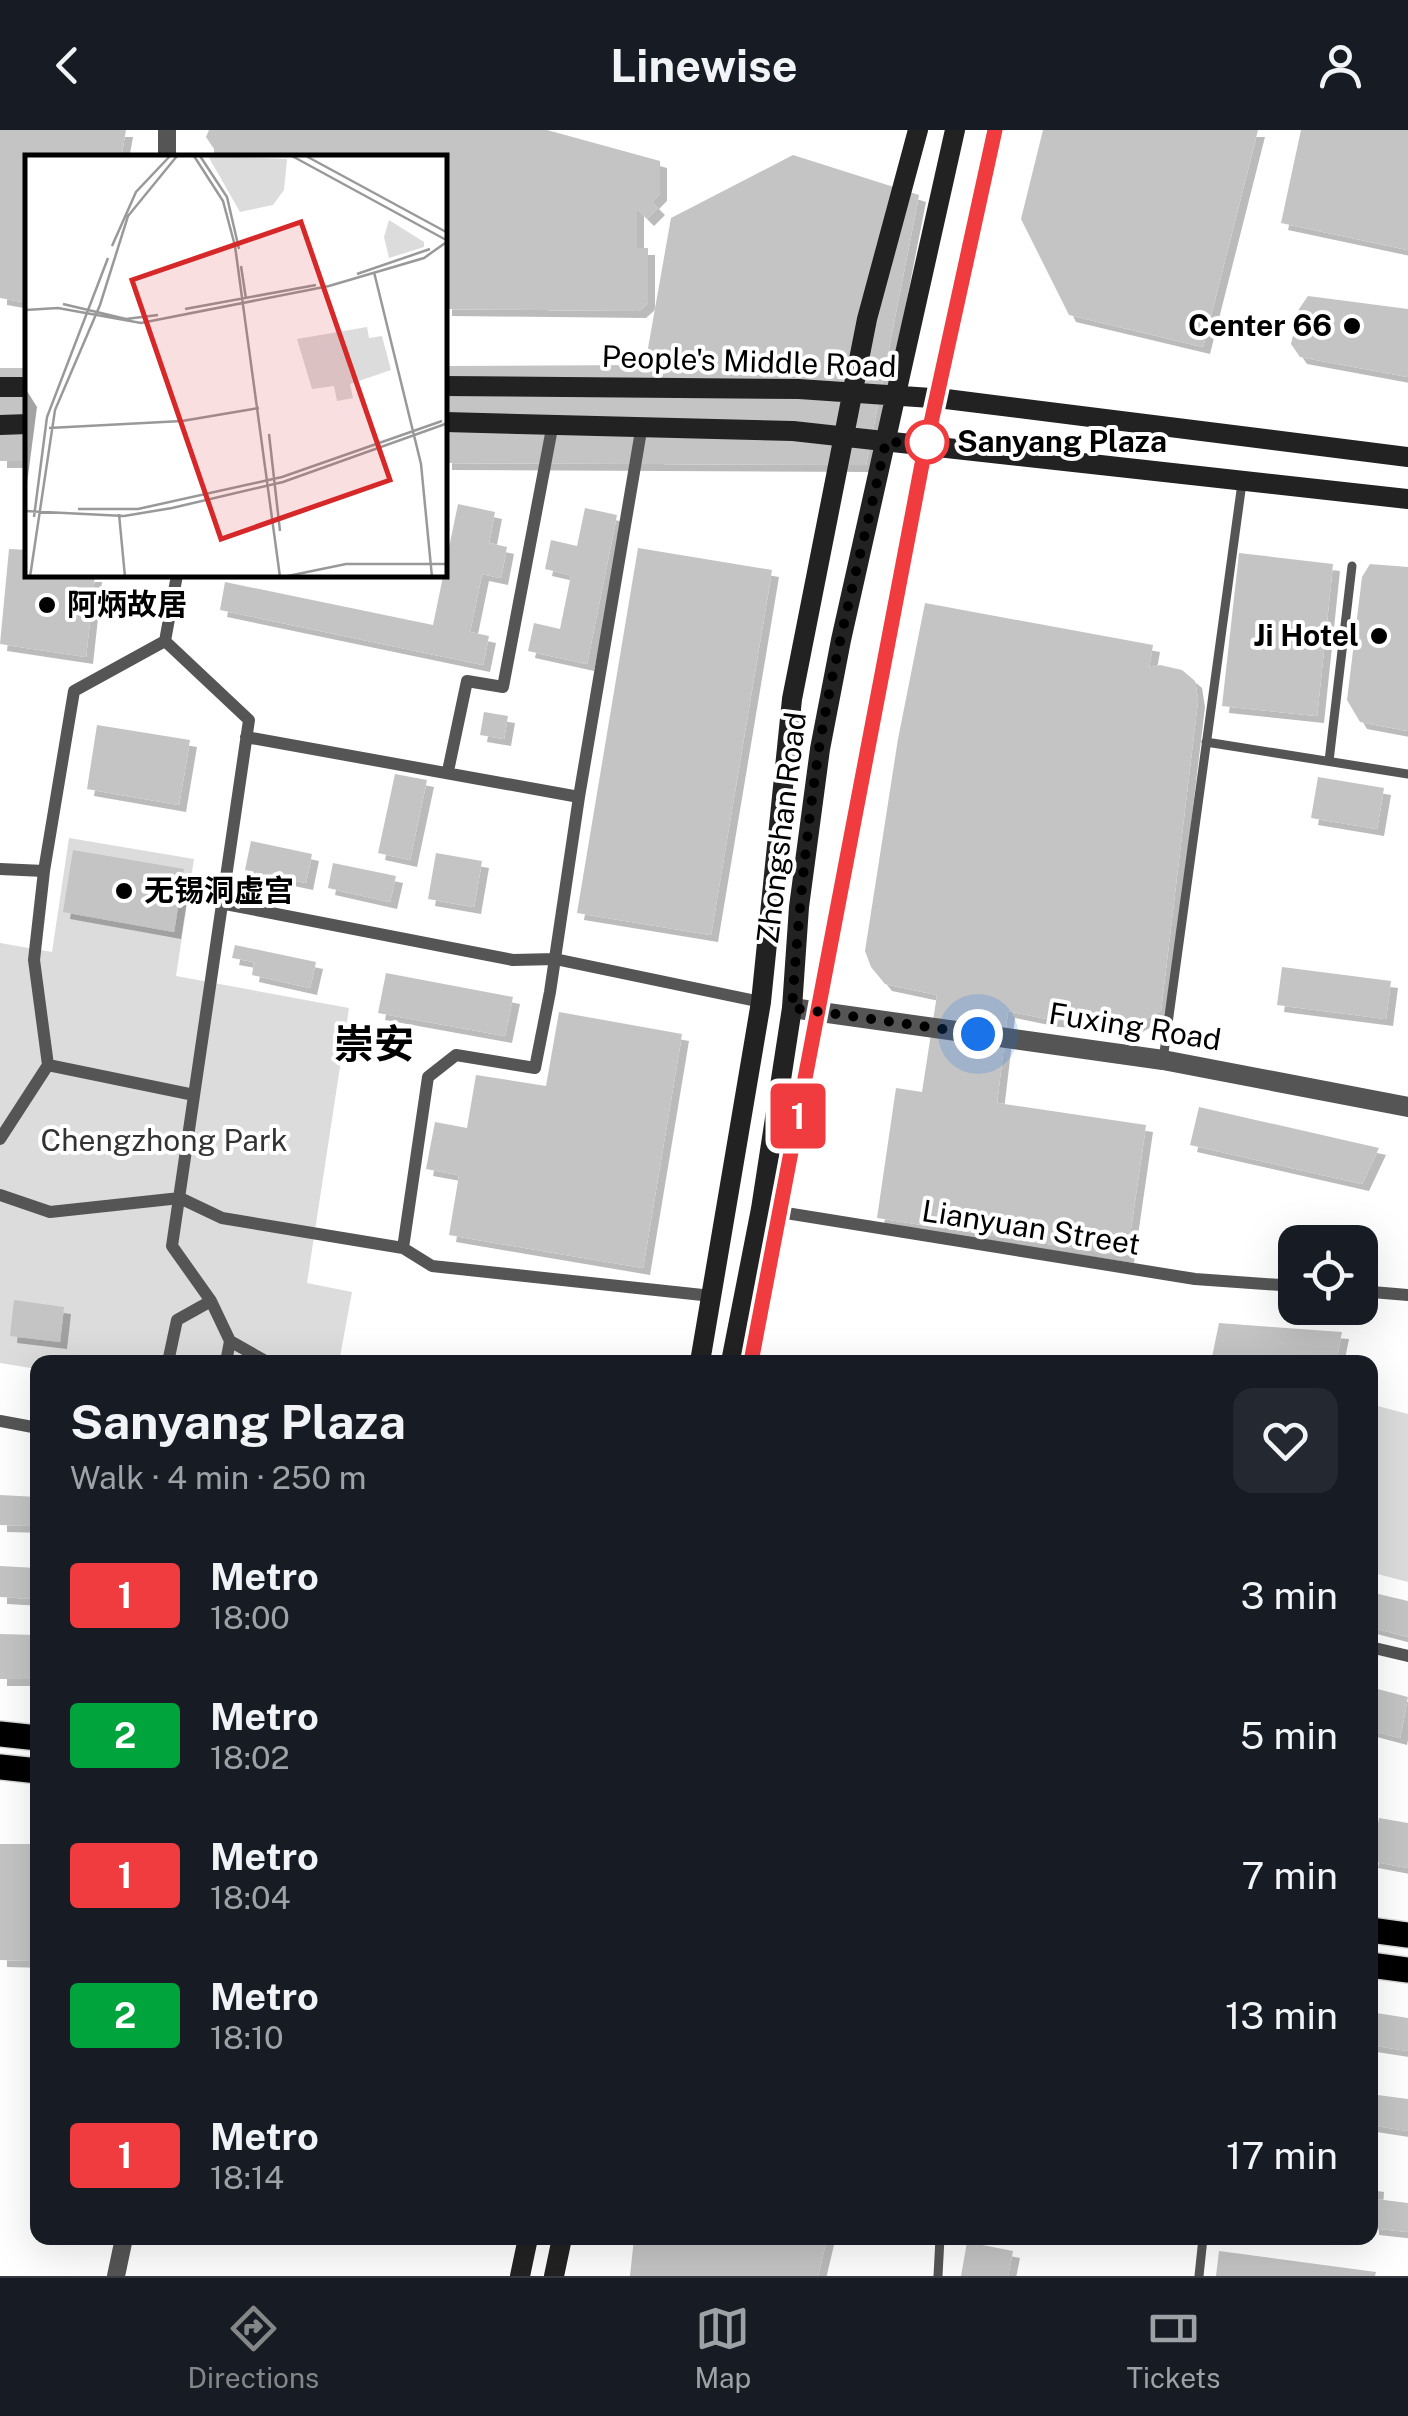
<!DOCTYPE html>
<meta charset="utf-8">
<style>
body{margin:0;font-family:"Public Sans","Noto Sans SC",sans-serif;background:#242831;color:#f1f3f6;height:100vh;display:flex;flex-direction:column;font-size:38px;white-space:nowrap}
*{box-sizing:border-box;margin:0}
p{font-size:32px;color:#9ea1a6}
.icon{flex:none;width:55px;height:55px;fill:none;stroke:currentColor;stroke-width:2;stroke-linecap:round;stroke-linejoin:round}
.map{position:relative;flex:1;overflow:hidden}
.panel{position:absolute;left:30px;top:1225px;width:1348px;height:890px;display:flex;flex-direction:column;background:#171b24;border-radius:20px;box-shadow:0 10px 40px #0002}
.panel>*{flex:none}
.badge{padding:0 20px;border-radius:8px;font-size:35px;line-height:65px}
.tools{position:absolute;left:1278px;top:1095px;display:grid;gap:20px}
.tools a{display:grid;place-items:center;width:100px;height:100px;border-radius:20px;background:#171b24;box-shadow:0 10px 40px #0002;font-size:50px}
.you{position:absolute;width:50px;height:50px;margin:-25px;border:8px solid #fff;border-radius:50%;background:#1a73e8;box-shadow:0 0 0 15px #1a73e833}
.map>.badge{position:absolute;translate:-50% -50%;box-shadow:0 0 0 5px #fff}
.round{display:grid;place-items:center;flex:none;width:105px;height:105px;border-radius:20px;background:#242831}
.head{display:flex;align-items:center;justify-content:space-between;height:170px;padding:0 40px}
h1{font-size:48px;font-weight:700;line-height:75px}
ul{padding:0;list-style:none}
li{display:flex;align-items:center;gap:30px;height:140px;padding:0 40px}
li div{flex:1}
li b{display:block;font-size:38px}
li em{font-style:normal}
li .badge{min-width:110px;font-weight:700;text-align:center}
header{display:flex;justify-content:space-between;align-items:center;height:130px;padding:0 40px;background:#171b24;font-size:45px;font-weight:700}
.tab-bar{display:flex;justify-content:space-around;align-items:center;height:140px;border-top:2px solid #363941;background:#171b24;font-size:28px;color:#9ea1a6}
.tab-bar a{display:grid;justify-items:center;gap:5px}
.tab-bar .current{color:#858687}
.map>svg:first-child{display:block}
</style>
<header><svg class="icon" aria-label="back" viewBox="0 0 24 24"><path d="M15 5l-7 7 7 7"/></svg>Linewise<svg class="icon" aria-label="person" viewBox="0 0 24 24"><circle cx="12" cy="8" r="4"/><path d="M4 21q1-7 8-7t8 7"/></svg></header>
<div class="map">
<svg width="1408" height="2146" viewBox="0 0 1408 2146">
<defs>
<filter id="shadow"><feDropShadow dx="7" dy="7" stdDeviation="0" flood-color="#0004"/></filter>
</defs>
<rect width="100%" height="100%" fill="#fff"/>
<!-- green -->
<path fill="#dcdcdc" d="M69 708 194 729 176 846 349 878 307 1153 352 1162 339 1232H38L37 1239 0 1233V813L52 822Z
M1370 1274 1408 1284V1452L1370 1442Z"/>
<!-- building -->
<path fill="#c4c4c4" filter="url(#shadow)" d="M0 0H126L121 28H28V173L0 168Z
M209 0H547L660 31V64L652 72 658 78 647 89 637 79V118H648V173L639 181 445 179V28H214V19L206 7Z
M1043 0H1258L1203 217 1069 185 1021 89Z
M1301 0H1408V120L1281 93Z
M793 25 919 65 866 335 445 333V236L645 235 671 88Z
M1308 166 1408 179V247L1300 227 1291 214 1299 179Z
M0 238H28V331H0Z
M458 374 495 382 489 413 507 417 501 448 482 444 470 502 489 506 483 535 220 480 225 452 433 495Z
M585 378 617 385 587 534 528 521 534 493 560 499 571 445 545 439 551 410 577 416Z
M638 418 772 440 711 805 577 783Z
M9 419 28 420V445H95L86 527 0 514Z
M1239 423 1333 434 1317 586 1222 576Z
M1370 434 1408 437V601L1360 592 1347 570 1362 447Z
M925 473 1153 515 1149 538 1160 535 1182 540 1195 551 1198 570 1161 880 1134 896 1052 890 1008 881 997 973 1146 995 1127 1126 877 1088 896 958 922 962 937 865 885 854 871 837 865 821 898 609Z
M484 582 508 586 504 609 480 605Z
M97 595 190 610 179 675 87 659Z
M395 644 427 650 410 730 378 723Z
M1318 647 1384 658 1377 699 1311 688Z
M251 711 312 724 306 753 245 740Z
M73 720 184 739 174 802 63 782Z
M436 723 482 731 474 777 428 769Z
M333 733 396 746 390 772 328 758Z
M235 815 316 832 310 858 252 845 254 832 232 828Z
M1282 837 1391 851 1386 889 1277 875Z
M386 843 513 867 505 906 378 883Z
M559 882 682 904 643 1138 449 1105 459 1045 426 1039 435 992 467 998 476 945 546 956Z
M1199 977 1379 1018 1362 1054 1190 1015Z
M14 1170 64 1177 60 1212 10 1206Z
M1219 1193 1342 1202 1336 1232H1211Z
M0 1365 38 1367V1396L0 1395Z
M0 1436 36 1438 35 1469 0 1467Z
M1370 1462 1408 1471V1507L1370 1497Z
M0 1504 35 1505 34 1549H0Z
M1370 1557 1408 1567 1400 1608 1370 1600Z
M1379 1688 1408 1693V1738L1371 1731Z
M0 1714H38V1831L0 1830Z
M1370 1882 1408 1888V1921L1370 1915Z
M1370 1964 1408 1969V2001L1370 1995Z
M1370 2054 1377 2055 1376 2069 1408 2073V2102L1372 2098Z
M634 2108H827L818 2146H630Z
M967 2112 1013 2121 1008 2146H961Z
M1219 2121 1376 2142 1375 2146H1216Z"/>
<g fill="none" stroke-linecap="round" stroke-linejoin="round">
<defs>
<path id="primary" d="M0 1604 38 1608
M0 1637 38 1641
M1370 1800 1408 1805
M1370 1835 1408 1840"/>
</defs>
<!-- primary casing -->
<use href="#primary" stroke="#dbdbdb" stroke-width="28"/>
<!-- service -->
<path stroke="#555" stroke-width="9" d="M1206 612 1408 644
M1329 631 1352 436
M1163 930 1242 353
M938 2146 940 2108
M1199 2146 1203 2108"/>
<!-- pedestrian -->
<path stroke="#555" stroke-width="12" d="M642 295 579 667 550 862 535 938 456 925 428 947 403 1118 432 1136 712 1166
M177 445 165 511 74 561 44 741 34 830 48 935 194 965
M165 511 249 590 172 1116 211 1171
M246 607 579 667
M448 641 467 551 503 557 553 293
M0 739 44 741
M220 773 513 830 555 829 761 872
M0 1009 48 935
M0 1065 50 1082 180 1068 222 1088 403 1118
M761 1079 1195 1149 1295 1156
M1360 1161 1408 1165
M230 1211 267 1232
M168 1232 177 1190 211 1171 230 1211 226 1232
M0 1291 38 1298
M1370 1517 1408 1526"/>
<!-- minor -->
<path stroke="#555" stroke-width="18" d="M167 0V28
M116 2146 124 2108"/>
<!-- tertiary -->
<path stroke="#555" stroke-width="20" d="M792 878 1163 930 1408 977"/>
<!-- secondary -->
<path stroke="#222" stroke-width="20" d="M445 256 799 259 946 269 1408 327
M0 257H28
M445 292 793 301 1408 369
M0 295 28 294
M700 1232 761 872 792 569 867 189 918 0
M731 1232 761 1079 792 878 799 777 820 619 841 510 955 0
M520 2146 528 2108
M554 2146 562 2108"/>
<!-- primary -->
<use href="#primary" stroke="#000" stroke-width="25"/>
</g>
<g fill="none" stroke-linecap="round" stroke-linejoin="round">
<defs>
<path id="line" d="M751 1232 922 334 995 0"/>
</defs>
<!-- line casing -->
<use href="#line" stroke="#fff" stroke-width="22"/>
<!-- line -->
<use href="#line" stroke="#f03b3f" stroke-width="15"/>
<!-- walk -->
<path stroke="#000" stroke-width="10" stroke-dasharray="0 18" d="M927 312 938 317 886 311C864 414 836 515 819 619 806 705 798 792 792 878L978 904"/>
</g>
<!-- markers -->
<g fill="#000" stroke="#fff" stroke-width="4">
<circle cx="1352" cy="196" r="10"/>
<circle cx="47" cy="475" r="10"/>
<circle cx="1379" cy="506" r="10"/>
<circle cx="124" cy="761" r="10"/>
</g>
<circle fill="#fff" stroke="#f03b3f" stroke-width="5" cx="927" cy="312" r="20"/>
<g text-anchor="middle" stroke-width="8" stroke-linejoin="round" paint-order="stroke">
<!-- poi labels -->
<g font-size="30" font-weight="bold" fill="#000" stroke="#fff" text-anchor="end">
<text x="1332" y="206">Center 66</text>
<text x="67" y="485" text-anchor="start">阿炳故居</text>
<text x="1359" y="516">Ji Hotel</text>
<text x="144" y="771" text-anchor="start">无锡洞虚宫</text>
</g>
<!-- street labels -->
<g font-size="30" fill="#000" stroke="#fff">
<text transform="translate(749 232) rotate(2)" y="10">People's Middle Road</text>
<text transform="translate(782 698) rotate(-83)" y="10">Zhongshan Road</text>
<text transform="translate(1135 897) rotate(9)" y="10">Fuxing Road</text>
<text transform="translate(1031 1098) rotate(9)" y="10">Lianyuan Street</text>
</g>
<!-- stop labels -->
<g font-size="30" font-weight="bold" fill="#000" stroke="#fff" text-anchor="start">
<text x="957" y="322">Sanyang Plaza</text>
</g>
<!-- park labels -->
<g font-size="30" fill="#333" stroke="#fff">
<text x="164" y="1021">Chengzhong Park</text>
</g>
<!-- district labels -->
<g font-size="40" font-weight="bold" fill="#000" stroke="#fff">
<text x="374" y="928">崇安</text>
</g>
</g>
<!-- overview -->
<g transform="translate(25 25)">
<rect width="422" height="422" fill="#fff"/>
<path d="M183 1 262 4 259 35 248 50 215 57ZM364 65 399 87V92L364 103 359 82ZM342 172 344 183 357 181 366 215 325 229 328 243 312 246 309 231 287 234 272 184Z" fill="#dcdcdc"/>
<path d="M0 182 2 236 12 252 0 344Z" fill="#a3a3a3"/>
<path fill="none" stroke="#999" stroke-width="2.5" d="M169 1 198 46 210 91 255 422M175 1 202 42 214 94M267 1 423 86M281 1 423 78M87 91 111 37 145 1M216 111 221 144M349 117 396 309 407 422M332 119 405 94M38 149 101 164 133 160M160 154 291 130M0 155 33 153 116 168 304 131 399 103 423 86M24 273 157 266 234 253M244 279 255 376M53 354H113L257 322 417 266M0 356 99 361 147 353 258 327 423 268M94 359 100 422M9 362 22 262 83 103M5 422 30 255 75 150 103 61 152 1M258 422 321 409H423"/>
<path fill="#d62828" fill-opacity="0.15" stroke="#d62828" stroke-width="5" d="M276 67 365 325 196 384 107 125Z"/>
<rect width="422" height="422" fill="none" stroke="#000" stroke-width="5"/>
</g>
</svg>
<div class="tools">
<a><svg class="icon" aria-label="locate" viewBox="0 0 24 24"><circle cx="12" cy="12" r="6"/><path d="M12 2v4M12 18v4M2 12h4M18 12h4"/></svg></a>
</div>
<div class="you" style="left:978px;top:904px"></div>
<b class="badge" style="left:798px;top:986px;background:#f03b3f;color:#fff">1</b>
<section class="panel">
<div class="head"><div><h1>Sanyang Plaza</h1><p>Walk · 4 min · 250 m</p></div><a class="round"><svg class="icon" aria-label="heart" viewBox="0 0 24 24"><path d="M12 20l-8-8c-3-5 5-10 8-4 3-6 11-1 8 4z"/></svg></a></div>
<ul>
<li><span class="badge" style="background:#f03b3f;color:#fff">1</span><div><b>Metro</b><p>18:00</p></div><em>3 min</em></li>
<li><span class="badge" style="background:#00a43c;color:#fff">2</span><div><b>Metro</b><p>18:02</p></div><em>5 min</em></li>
<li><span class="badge" style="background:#f03b3f;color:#fff">1</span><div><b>Metro</b><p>18:04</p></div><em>7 min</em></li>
<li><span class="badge" style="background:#00a43c;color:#fff">2</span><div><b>Metro</b><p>18:10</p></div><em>13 min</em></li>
<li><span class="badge" style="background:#f03b3f;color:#fff">1</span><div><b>Metro</b><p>18:14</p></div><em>17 min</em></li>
</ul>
</section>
</div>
<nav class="tab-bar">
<a class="current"><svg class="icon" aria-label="directions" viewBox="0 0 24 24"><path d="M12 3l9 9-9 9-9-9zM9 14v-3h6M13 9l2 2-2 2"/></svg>Directions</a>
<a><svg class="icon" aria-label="map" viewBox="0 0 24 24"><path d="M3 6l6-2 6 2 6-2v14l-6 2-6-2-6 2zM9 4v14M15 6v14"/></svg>Map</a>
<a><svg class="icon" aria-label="tickets" viewBox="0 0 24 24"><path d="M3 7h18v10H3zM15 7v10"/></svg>Tickets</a>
</nav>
